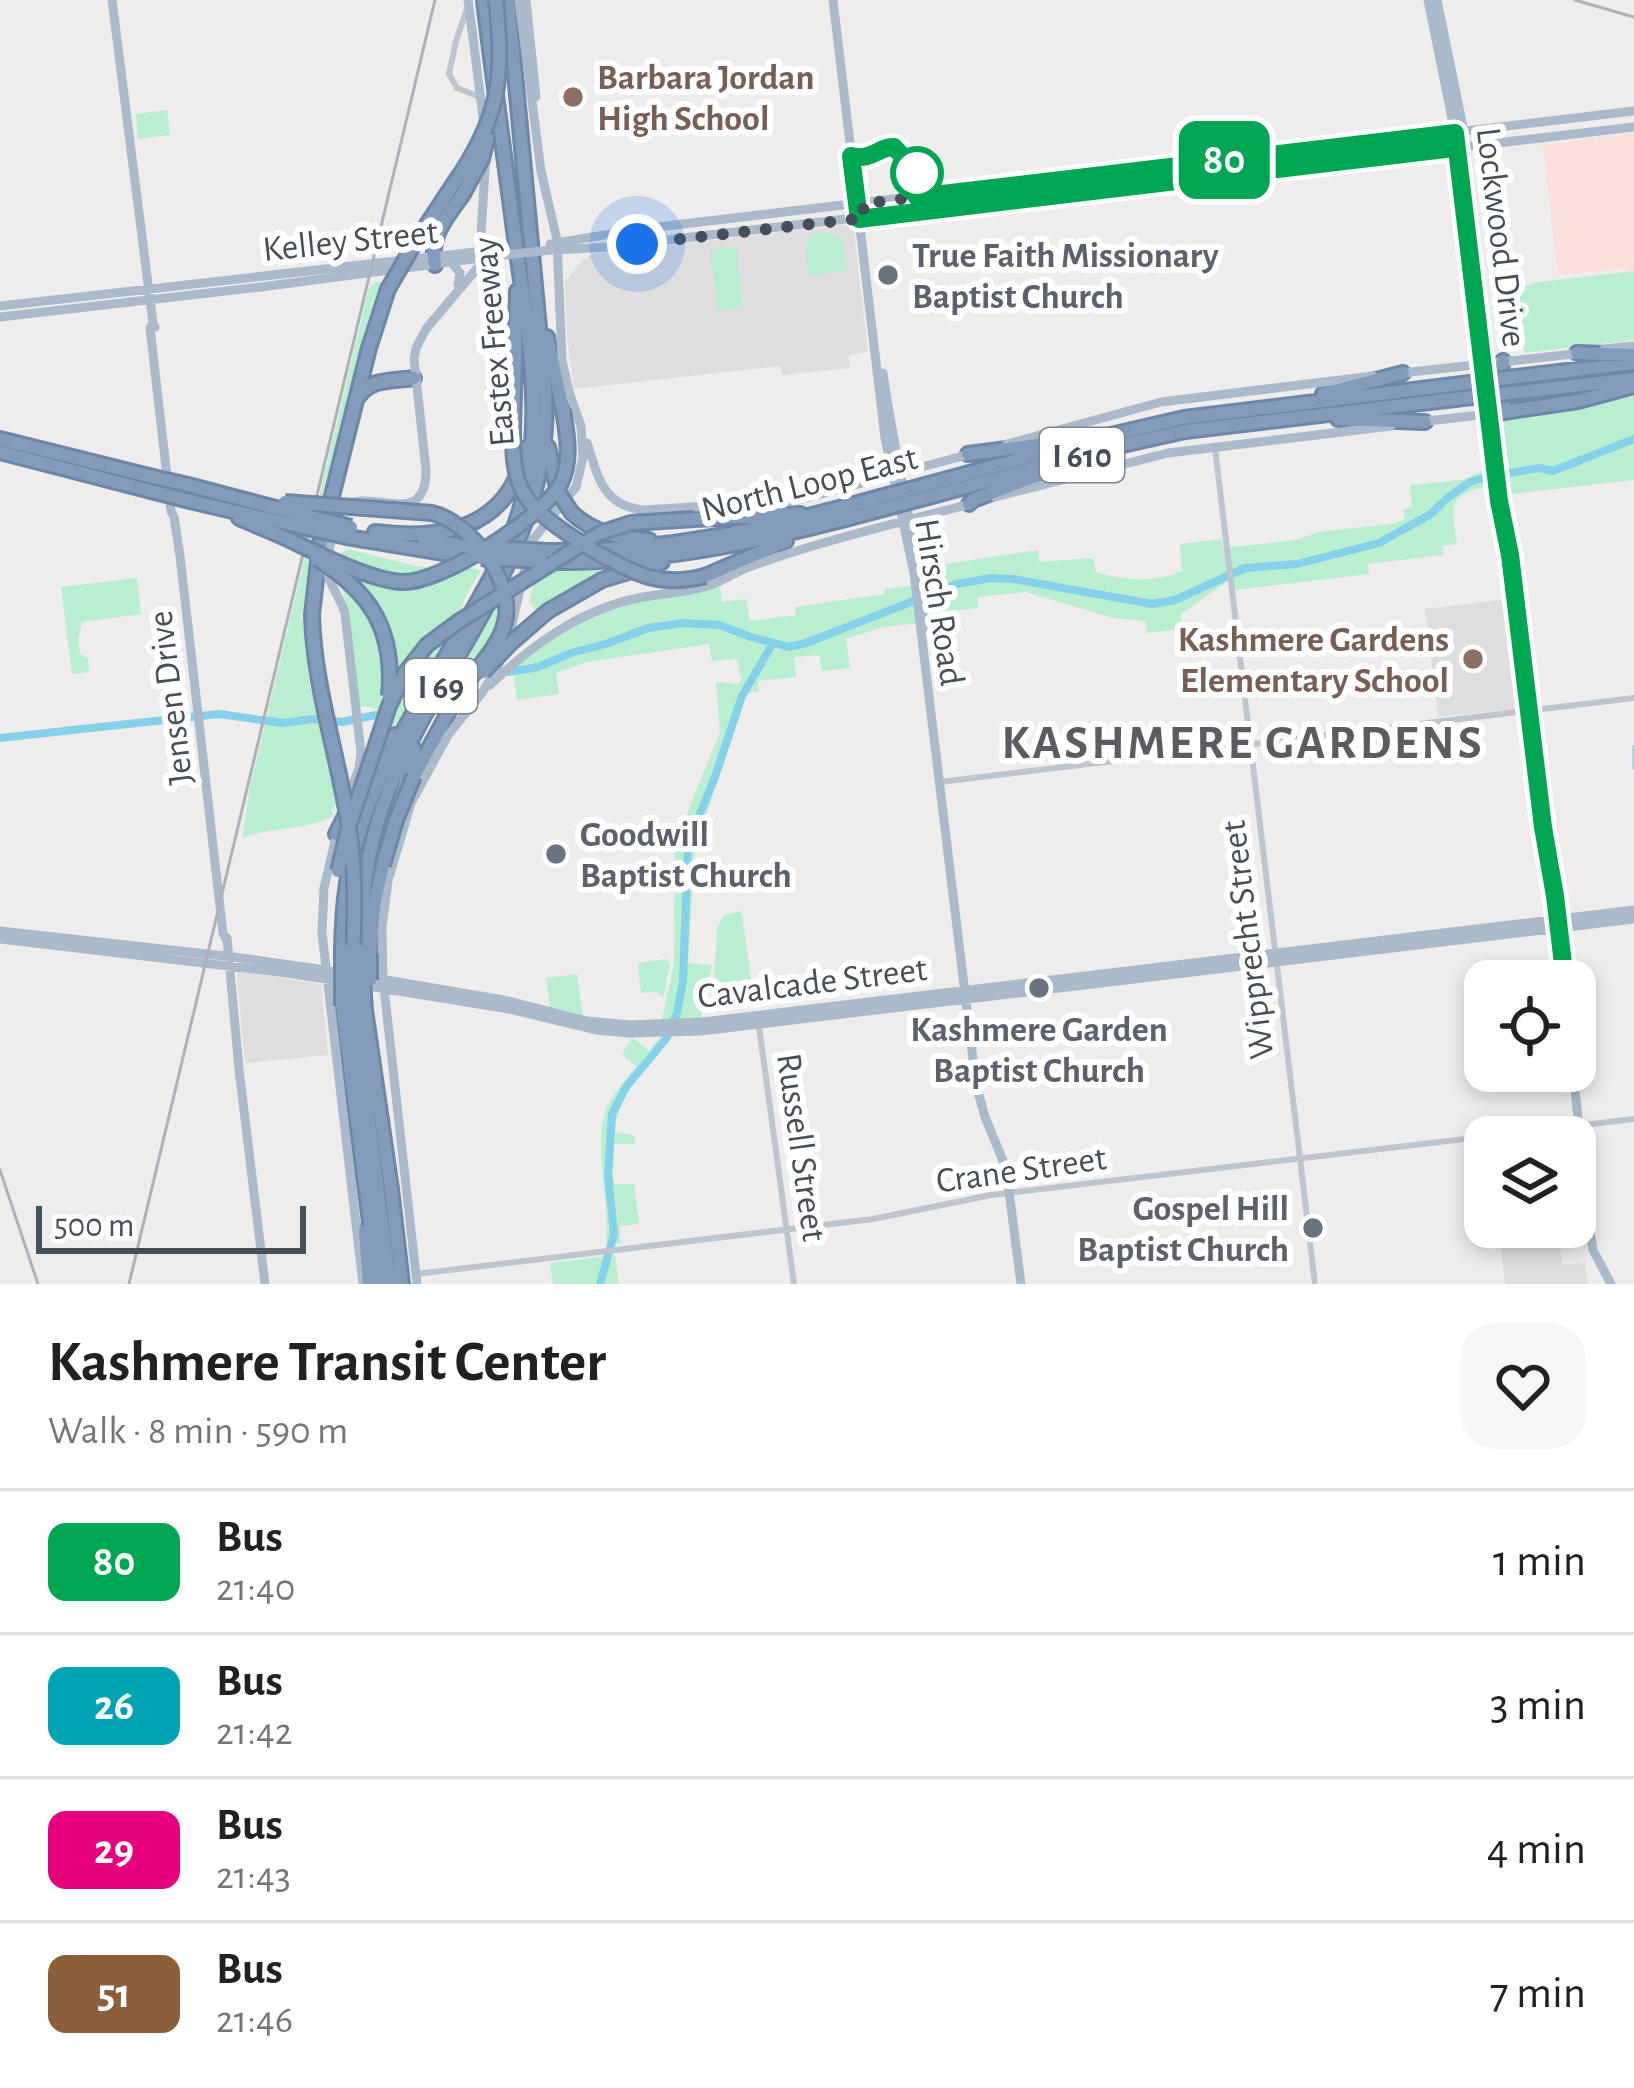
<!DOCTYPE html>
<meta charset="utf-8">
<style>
body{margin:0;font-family:"Alegreya Sans",sans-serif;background:#f6f6f6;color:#202124;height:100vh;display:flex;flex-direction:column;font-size:45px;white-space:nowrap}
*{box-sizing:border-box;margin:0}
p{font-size:39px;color:#757577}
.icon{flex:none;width:66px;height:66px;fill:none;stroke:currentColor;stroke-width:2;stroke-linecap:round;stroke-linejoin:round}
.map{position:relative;height:1284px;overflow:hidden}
.panel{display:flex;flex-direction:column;background:#fff;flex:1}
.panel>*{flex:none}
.badge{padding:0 24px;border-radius:18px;font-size:42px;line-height:78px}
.tools{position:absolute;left:1464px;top:960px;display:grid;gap:24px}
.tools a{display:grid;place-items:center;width:132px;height:132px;border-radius:24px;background:#fff;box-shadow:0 6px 18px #0003;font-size:60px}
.scale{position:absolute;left:36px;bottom:30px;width:270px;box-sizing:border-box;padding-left:12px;border:6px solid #454f59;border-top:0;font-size:33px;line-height:42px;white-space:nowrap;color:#454f59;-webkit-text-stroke:9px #fff;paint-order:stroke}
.you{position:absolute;width:60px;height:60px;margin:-30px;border:9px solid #fff;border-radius:50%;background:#1a73e8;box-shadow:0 0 0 18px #1a73e833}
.map>.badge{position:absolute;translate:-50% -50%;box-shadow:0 0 0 6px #fff}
.round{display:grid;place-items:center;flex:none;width:126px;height:126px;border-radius:36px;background:#f6f6f6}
.summary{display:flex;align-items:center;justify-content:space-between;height:204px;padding:0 48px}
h1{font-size:57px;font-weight:700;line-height:90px}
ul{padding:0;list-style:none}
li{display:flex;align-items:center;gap:36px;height:144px;padding:0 48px;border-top:3px solid #e0e0e0}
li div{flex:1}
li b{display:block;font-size:45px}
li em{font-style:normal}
li .badge{min-width:132px;font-weight:700;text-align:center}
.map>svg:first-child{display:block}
</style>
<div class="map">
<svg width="1634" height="1284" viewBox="0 0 1634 1284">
<rect width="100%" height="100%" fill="#efecec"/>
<!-- education -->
<path fill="#e0ddde" d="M853 224 868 352 849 355 850 368 782 375 780 366 574 389 567 337 565 282 583 260 593 254Z
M1507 599 1521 709 1438 717 1425 609Z
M239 971 321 984 328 1055 245 1063 237 975Z
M1499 1227H1558L1562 1265 1585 1263 1588 1284H1505Z"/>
<!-- medical -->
<path fill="#fadfdb" d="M1634 133V274L1626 275 1624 268 1558 275 1543 145Z"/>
<!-- green -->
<path fill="#b9eed0" d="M167 110 170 135 138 139 136 114Z
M827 232 843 239 846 270 809 277 806 259 809 234Z
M736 247 743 308 717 311 710 250Z
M1634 271V340L1524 353 1517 287 1531 285V283Z
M376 282H382L383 286 313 563C304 580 311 603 301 618L308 627 305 650 309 680 338 803 331 810 334 816C305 831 271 826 242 838 245 823 247 805 250 787L369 288Z
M1634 391V480L1511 494 1504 427V420L1509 415Z
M1491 467 1493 485C1448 495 1450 502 1457 544L1443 546V555L1368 564 1369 574 1235 590 1233 580 1228 581 1181 614 1182 629 1147 633 1145 621 1113 618 1026 592 978 597V608L952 611 954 631 932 634 930 622 883 627 846 639 850 668 822 671 819 655 794 657 796 677 758 681 759 692 747 693 695 848 688 963 712 965 701 1019H662L674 964 675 848 693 798 720 733 716 682 739 684 742 677 740 676 737 659 712 661 709 644 587 662 556 673 559 694 517 700 513 667 560 633 616 606 720 587 722 602 746 599 750 621 796 615 795 607 885 594V589L925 584 924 573 946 571V564L1038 550 1039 562 1093 558 1096 572C1124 581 1155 583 1182 571L1180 544 1221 539 1223 548 1296 540 1319 532 1396 523 1405 518 1403 510 1412 507 1410 485 1463 480Z
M348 549 416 566 438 568 451 576C462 569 469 565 481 571 467 590 458 614 448 638 437 668 403 716 382 741 383 732 384 711 374 708 369 706 364 707 359 707L346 603 341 583 350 577 354 578 355 573 342 566 341 553Z
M609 567 610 570 547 602 542 609H535L529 602 537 574 548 568Z
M137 578 141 614 82 622 78 640 80 654 88 659 89 672 72 674 61 587Z
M500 591C508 627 485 651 466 678L463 671 485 618Z
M739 911 742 914 752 988 732 990 714 986 717 928 723 916Z
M666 959 670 964 663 998 657 992 641 993 638 963Z
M577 974 583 1016 550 1008 546 978Z
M662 1035H674C651 1064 617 1093 615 1132L635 1136 634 1144H614L613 1180 615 1184H634L639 1224 620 1226V1244L606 1242C611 1203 591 1140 608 1105 614 1093 626 1079 636 1067L622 1054 632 1037 649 1051Z
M615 1255 619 1284H553L550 1263Z"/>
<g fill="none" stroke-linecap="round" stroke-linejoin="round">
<!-- stream -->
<path stroke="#86d1ea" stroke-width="3" d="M1634 746V768"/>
<!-- river -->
<path stroke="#86d1ea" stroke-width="8" d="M509 672 538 667 571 653 606 644 648 628 683 623 719 625 751 637 789 647 806 643 957 584 991 578 1013 579 1152 604 1175 600 1245 568 1297 564 1379 543 1431 514 1446 499 1470 482 1486 477 1539 468 1553 471 1634 439
M0 738 219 714 283 723 312 719 342 722 376 715
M600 1284 614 1234 608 1174 612 1114 626 1087 666 1039 677 1013 683 981 688 843 715 777 742 696 773 643"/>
<defs>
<path id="highway" d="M484 0C493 77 504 154 514 230 527 331 551 435 512 533
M416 241 453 185
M435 265C429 235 447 217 463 194
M547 337 563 410
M1577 353 1634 355
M1503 361 1500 372 1504 403
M1508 378 1634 363
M1510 393 1634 379
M1323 394 1403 373
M359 396C371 378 394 381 414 378
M1497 413 1578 401 1634 386
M1338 419 1425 422
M513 429 517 291
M0 439 153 477
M548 447 558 492
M0 452 155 492
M968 454 1053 443
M188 485 283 510
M918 487 1102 437 1184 418 1470 383
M921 499 1109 448 1185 431 1472 397
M190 501 280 522
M969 504 973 500 1045 472
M572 513C594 533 619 538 649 540
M239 518 272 532
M694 519 800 514
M375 532C446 541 510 527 526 448
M347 537 462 556
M424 540 464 546
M547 551C668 552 765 529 880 497
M548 562C663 564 773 539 883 509
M705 576 786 541
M548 611 602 580 662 562
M312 615 320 544 369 348 388 289
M414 776 459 693
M366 778 395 735
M401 799 414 749
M336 834 347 812
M342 949C343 914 345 880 355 847 382 746 452 655 499 562
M361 951C360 890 371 828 396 772 453 644 554 540 545 391L508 0
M370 954 374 905 383 865
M342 1006 378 1284
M354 1008 390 1284
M365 1010 391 1189 402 1284
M365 1231 369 1284"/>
</defs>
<!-- highway casing -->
<use href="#highway" stroke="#6f87a7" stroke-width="18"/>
<!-- minor -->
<path stroke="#bdc6cf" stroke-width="6" d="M467 9 456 41 449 74 457 88 480 97
M1215 448 1315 1284
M940 782 1634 698
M759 1026 794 1284
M416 1274 873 1219 991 1195 1634 1119"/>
<!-- major -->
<path stroke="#abbacb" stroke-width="9" d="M112 0 153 323 155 327
M526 0 536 97
M833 0 885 438 914 573 976 1084 985 1117 1006 1168 1021 1284
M1428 0 1455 133 1504 533
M1437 0 1464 132 1502 453 1510 555 1542 827 1557 910 1565 981H1556
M472 30 484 125
M550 244 641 229 1634 111
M556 250 607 247 1634 127
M451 262 460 273 458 285
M0 306 484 251
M0 317 261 287 496 256
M153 323 150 328 171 511 174 517 180 556 223 933 226 939
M1604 349 1634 346
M883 373C895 459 917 542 927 628
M1402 373 1582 353
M1419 422 1497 413
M587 443C598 476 602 505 642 510L795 501 974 453
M1007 444 1161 402 1373 376
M995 497 1168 453 1391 426
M490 685C532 645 580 610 638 598 662 593 687 593 710 585 722 581 732 574 744 569 818 541 896 524 973 503
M346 800 359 769 361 752 345 614C341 597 329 586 327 571 326 557 330 545 334 533 336 524 336 513 344 507 370 486 426 532 426 470L414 359 416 348 426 329 479 266 486 154
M337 833 324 888 322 933 363 1284
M1541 838 1556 981
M0 931 234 957 346 973
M227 938 239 1069 265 1284
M0 939 280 972 346 982
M368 977 504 1000 587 1021 630 1025 703 1022 1634 910
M362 985 509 1009 597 1030 629 1033 701 1031 1634 919
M1573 1071 1590 1231 1593 1250 1611 1284
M417 1284 383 979 382 927 388 881 411 803 448 735 482 693 498 666 508 642 531 542 576 487 583 457 581 426 570 395 562 361 557 240 541 171 519 0"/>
<!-- highway -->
<use href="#highway" stroke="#839cbb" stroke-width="12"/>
<!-- rail -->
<path stroke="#aeb1b7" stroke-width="3" d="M1575 0 1634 17
M0 1170 38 1284
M129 1284 435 0"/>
<defs>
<path id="highway-bridge" d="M453 185C500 118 504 79 496 0
M463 194 482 159 487 139
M388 289 416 241
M1470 383 1508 378
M1472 397 1510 393
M513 429C513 452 513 474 524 494 539 521 619 569 649 577 668 582 686 581 705 576
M153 477 188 485
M155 492 190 501
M558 492 572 513
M880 497 918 487
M285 502 432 513C470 522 515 581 505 622 499 648 474 671 459 693
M883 509 921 499
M283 510 351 527
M280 522 347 537
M272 532C307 547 364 579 401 582 439 585 544 517 561 483 572 460 567 434 563 410
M464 546 547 551
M481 558 541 561
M317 559C371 592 395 631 389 696
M312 615C314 693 342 765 351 842 358 897 351 953 354 1008
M483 672 512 642 548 611
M383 865 396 820 414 776
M338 871 348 829 389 706 405 673 427 645 458 622 600 533 631 523 694 519
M342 949V1006
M361 951 365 1010
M370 954V980"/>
</defs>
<!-- highway-bridge casing -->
<use href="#highway-bridge" stroke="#6f87a7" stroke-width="18" stroke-linecap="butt"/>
<!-- major-bridge -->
<path stroke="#abbacb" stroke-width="9" d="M468 0 472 30
M496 256 551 250"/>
<!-- highway-bridge -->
<use href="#highway-bridge" stroke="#839cbb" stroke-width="12"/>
</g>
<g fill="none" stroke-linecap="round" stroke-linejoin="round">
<defs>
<path id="line" d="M1454 148 859 219 851 156C872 161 880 146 894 147L919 174 917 182 908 185 917 197 1455 133 1499 501 1510 555 1543 827 1555 896 1565 981"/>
</defs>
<!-- line casing -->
<use href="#line" stroke="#fff" stroke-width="27"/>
<!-- line -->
<use href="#line" stroke="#00a651" stroke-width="18"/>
<!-- walk -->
<path stroke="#454f59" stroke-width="12" stroke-dasharray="0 21.6" d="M637 244 864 218 863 204 917 197V173"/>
</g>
<!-- markers -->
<g fill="#8d6e63" stroke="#fff" stroke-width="4.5">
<circle cx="573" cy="97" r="12"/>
<circle cx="1473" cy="659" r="12"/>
</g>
<circle fill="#fff" stroke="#00a651" stroke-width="6" cx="917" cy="173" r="24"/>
<g fill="#6b7280" stroke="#fff" stroke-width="4.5">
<circle cx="888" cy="275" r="12"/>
<circle cx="556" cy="854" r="12"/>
<circle cx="1039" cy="988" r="12"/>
<circle cx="1313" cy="1228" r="12"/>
</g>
<g text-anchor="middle" stroke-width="12" stroke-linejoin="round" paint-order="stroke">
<!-- shield labels -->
<g fill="#fff" stroke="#7d848b" stroke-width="3">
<rect x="1040" y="428" width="84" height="54" rx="9"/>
<rect x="405" y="659" width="72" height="54" rx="9"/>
</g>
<g font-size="33" font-weight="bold" fill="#454f59">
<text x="1082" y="467">I 610</text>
<text x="441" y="698">I 69</text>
</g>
<!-- education labels -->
<g font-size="36" font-weight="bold" fill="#785e54" stroke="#fff" text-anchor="start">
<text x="597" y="89">Barbara Jordan<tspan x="597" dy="41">High School</tspan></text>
<text x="1449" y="651" text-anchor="end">Kashmere Gardens<tspan x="1449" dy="41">Elementary School</tspan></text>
</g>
<!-- street labels -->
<g font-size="36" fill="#454f59" stroke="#fff">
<text transform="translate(1503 237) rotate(83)" y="13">Lockwood Drive</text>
<text transform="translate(350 239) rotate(-6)" y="13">Kelley Street</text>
<text transform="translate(492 342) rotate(-95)" y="13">Eastex Freeway</text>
<text transform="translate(809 482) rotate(-14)" y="13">North Loop East</text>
<text transform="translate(941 602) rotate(81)" y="13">Hirsch Road</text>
<text transform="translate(169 698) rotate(-97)" y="13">Jensen Drive</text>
<text transform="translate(1246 940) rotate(-97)" y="13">Wipprecht Street</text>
<text transform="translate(812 981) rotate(-7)" y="13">Cavalcade Street</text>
<text transform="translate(803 1147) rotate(82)" y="13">Russell Street</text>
<text transform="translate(1021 1168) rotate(-8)" y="13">Crane Street</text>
</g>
<!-- worship labels -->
<g font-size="36" font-weight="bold" fill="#5b616d" stroke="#fff" text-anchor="start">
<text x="912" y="267">True Faith Missionary<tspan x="912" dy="41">Baptist Church</tspan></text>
<text x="580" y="846">Goodwill<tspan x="580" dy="41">Baptist Church</tspan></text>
<text x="1039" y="1041" text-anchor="middle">Kashmere Garden<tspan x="1039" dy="41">Baptist Church</tspan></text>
<text x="1289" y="1220" text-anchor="end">Gospel Hill<tspan x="1289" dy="41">Baptist Church</tspan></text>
</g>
<!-- district labels -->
<g font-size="48" font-weight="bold" letter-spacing="3" fill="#595c61" stroke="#fff">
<text x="1243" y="758">KASHMERE GARDENS</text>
</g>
</g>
</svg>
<div class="tools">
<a><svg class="icon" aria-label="locate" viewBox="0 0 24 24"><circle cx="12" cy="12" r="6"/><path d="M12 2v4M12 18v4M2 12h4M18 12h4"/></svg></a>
<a><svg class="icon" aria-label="layers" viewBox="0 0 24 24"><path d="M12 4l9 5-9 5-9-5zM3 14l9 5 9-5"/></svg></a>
</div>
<div class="scale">500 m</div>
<div class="you" style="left:637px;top:244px"></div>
<b class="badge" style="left:1224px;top:160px;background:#00a651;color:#fff">80</b>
</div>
<section class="panel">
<div class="summary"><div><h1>Kashmere Transit Center</h1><p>Walk · 8 min · 590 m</p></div><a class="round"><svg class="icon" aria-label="heart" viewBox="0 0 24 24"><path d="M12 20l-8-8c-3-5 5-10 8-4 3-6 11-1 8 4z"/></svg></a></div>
<ul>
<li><span class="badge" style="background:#00a651;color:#fff">80</span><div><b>Bus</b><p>21:40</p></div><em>1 min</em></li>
<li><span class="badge" style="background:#00a3b4;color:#fff">26</span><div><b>Bus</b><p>21:42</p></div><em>3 min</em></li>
<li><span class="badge" style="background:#e6007e;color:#fff">29</span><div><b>Bus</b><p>21:43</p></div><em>4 min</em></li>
<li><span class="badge" style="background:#8b5e3c;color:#fff">51</span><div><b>Bus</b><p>21:46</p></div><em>7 min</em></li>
</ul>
</section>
